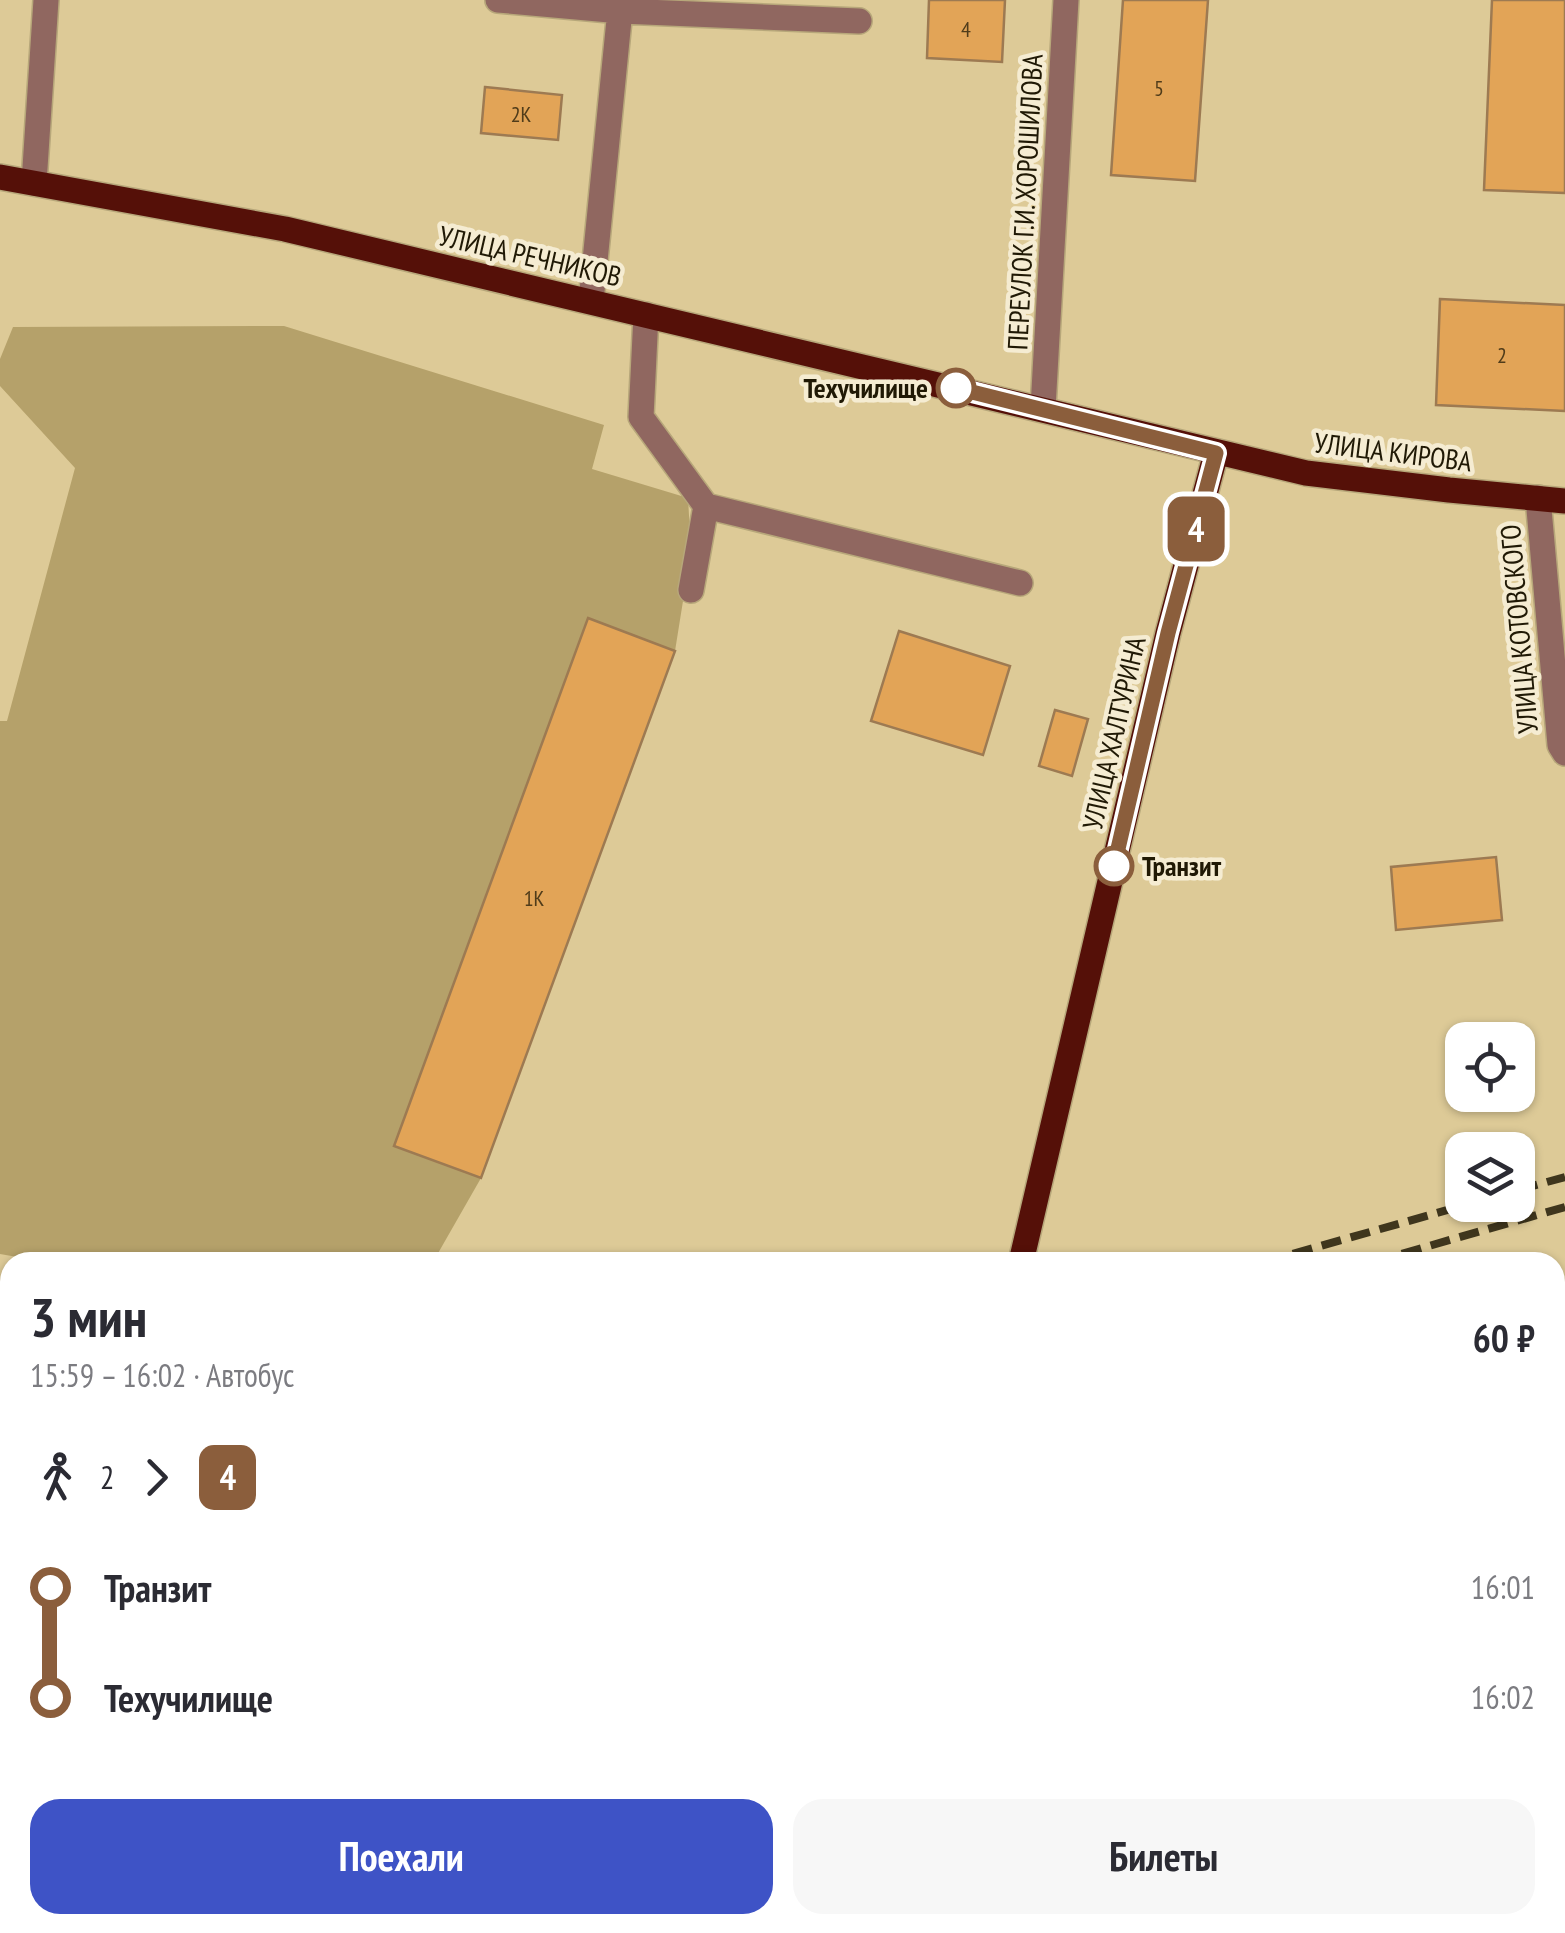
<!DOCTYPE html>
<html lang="ru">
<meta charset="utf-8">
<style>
body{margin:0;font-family:"PT Sans Narrow",sans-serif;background:#f7f7f7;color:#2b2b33;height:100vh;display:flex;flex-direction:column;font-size:38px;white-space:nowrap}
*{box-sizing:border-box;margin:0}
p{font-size:32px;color:#7c7c81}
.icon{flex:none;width:55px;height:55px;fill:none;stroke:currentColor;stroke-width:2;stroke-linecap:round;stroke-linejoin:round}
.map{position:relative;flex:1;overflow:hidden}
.sheet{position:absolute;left:0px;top:1252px;width:1565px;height:682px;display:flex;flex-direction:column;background:#fff;border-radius:30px 30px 0 0;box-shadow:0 2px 8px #0004}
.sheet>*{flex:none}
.badge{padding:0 20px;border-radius:15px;font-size:35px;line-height:65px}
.buttons{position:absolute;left:1445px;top:1022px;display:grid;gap:20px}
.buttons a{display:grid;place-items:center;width:90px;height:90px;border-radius:20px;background:#fff;box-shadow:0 2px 8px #0004;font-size:50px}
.map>.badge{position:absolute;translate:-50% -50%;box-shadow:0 0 0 5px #fff}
.legs{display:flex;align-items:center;gap:15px;height:110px;padding:0 30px;font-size:32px}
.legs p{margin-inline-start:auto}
.summary{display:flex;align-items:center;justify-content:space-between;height:170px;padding:0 30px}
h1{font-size:55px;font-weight:700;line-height:75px}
.action{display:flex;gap:20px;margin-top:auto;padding:20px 30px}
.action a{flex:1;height:115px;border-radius:30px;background:#3e53c6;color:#fff;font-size:40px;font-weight:700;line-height:115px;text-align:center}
.action a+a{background:#f7f7f7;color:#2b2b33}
ul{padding:0 30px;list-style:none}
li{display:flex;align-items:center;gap:35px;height:110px;font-size:38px}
li i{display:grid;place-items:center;width:15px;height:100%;margin:0 12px;background:currentColor}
li i::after{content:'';width:25px;height:25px;margin:-12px;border:8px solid;border-radius:50%;background:#fff}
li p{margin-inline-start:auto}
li:first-child i{background:linear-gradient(#0000 50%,currentColor 0)}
li:last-child i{background:linear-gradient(currentColor 50%,#0000 0)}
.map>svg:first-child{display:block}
</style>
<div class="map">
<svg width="1565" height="1933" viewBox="0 0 1565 1933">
<rect width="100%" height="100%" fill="#ddca97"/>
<!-- green -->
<path fill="#b5a16a" d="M284 326 604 425 592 469 688 498 691 551 675 651 481 1178 433 1262H46L0 1254V721H7L75 468 0 386V359L13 327Z"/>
<!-- building -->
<path fill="#e2a457" stroke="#9d7a52" stroke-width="2.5" d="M929 0H1005L1002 62 927 58Z
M1123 0H1208L1195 181 1111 175Z
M1492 0H1565V193L1484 190Z
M485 87 562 95 558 140 481 133Z
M1440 299 1565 305V411L1436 405Z
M588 618 675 651 481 1178 394 1146Z
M899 631 1010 666 983 755 871 721Z
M1055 710 1088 719 1072 776 1039 766Z
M1496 857 1502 920 1396 930 1391 867Z
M1565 1533V1631L1555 1632V1534Z"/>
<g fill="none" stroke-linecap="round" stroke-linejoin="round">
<defs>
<path id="minor" d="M498 0 621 11 859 21
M34 183 46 0
M591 301 621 0
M646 315 641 417 706 506 1020 583
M1043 408 1066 0
M1538 498 1560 745 1565 753
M691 590 706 506
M1555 1453 1565 1452
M0 1454 10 1455
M0 1748 10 1749
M67 1925 69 1933
M505 1925 506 1933
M1293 1933 1295 1925"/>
<path id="major" d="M0 177 285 229 1306 473 1449 490 1565 501
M1021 1262 1168 633 1216 453
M601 1933 621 1925"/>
</defs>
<!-- minor casing -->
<use href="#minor" stroke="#b7a77a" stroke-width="28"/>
<!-- major casing -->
<use href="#major" stroke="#b7a77a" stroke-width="28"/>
<!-- minor -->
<use href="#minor" stroke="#906760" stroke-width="25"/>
<!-- major -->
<use href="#major" stroke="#551008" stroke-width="25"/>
<!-- rail -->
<path stroke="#3f361d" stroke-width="8" stroke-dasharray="20 10" stroke-linecap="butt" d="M1518 1190 1565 1177
M1264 1262 1465 1205
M1373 1262 1565 1207
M0 1305 10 1307
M0 1336 10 1337"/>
</g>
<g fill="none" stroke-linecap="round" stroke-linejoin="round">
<defs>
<path id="line-1" d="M956 388 1216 453 1168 633 1114 866"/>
</defs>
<!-- line-1 casing -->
<use href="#line-1" stroke="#fff" stroke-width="22"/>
<!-- line-1 -->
<use href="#line-1" stroke="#8b5e3c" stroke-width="15"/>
</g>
<!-- markers -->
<g fill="#fff" stroke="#8b5e3c" stroke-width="5">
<circle cx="956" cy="388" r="18"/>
<circle cx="1114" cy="866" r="18"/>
</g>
<g text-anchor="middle" stroke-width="9" stroke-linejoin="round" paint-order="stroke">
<!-- number labels -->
<g font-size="22" fill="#503c1a">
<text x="966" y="37">4</text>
<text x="1159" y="96">5</text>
<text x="521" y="122">2К</text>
<text x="1502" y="363">2</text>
<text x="534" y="906">1К</text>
</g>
<!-- street labels -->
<g font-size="28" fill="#201905" stroke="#f5ecd2">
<text transform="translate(1025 202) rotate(-87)" y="10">ПЕРЕУЛОК Г.И. ХОРОШИЛОВА</text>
<text transform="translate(530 256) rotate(13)" y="10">УЛИЦА РЕЧНИКОВ</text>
<text transform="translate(1393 452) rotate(7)" y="10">УЛИЦА КИРОВА</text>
<text transform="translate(1519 629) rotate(-95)" y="10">УЛИЦА КОТОВСКОГО</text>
<text transform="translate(1114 733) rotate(-77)" y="10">УЛИЦА ХАЛТУРИНА</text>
</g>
<!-- stop labels -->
<g font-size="28" font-weight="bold" fill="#201905" stroke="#f5ecd2" text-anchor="end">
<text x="928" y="398">Техучилище</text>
<text x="1142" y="876" text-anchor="start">Транзит</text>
</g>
</g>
</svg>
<div class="buttons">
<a><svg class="icon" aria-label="locate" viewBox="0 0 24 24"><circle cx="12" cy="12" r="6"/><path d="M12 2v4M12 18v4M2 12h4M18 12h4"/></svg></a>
<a><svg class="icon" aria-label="layers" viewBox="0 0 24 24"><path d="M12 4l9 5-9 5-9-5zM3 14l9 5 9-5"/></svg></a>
</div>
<b class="badge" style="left:1196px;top:529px;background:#8b5e3c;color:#fff">4</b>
<section class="sheet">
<div class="summary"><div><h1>3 мин</h1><p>15:59 – 16:02 · Автобус</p></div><b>60 ₽</b></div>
<div class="legs"><svg class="icon" aria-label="walk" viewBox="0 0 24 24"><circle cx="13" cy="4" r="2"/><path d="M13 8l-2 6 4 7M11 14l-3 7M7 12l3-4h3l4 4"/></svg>2<svg class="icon" aria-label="forward" viewBox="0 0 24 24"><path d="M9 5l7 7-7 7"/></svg><b class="badge" style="background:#8b5e3c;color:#fff">4</b></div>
<ul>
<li><i style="color:#8b5e3c"></i><b>Транзит</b><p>16:01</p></li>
<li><i style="color:#8b5e3c"></i><b>Техучилище</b><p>16:02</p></li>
</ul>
<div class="action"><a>Поехали</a><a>Билеты</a></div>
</section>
</div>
